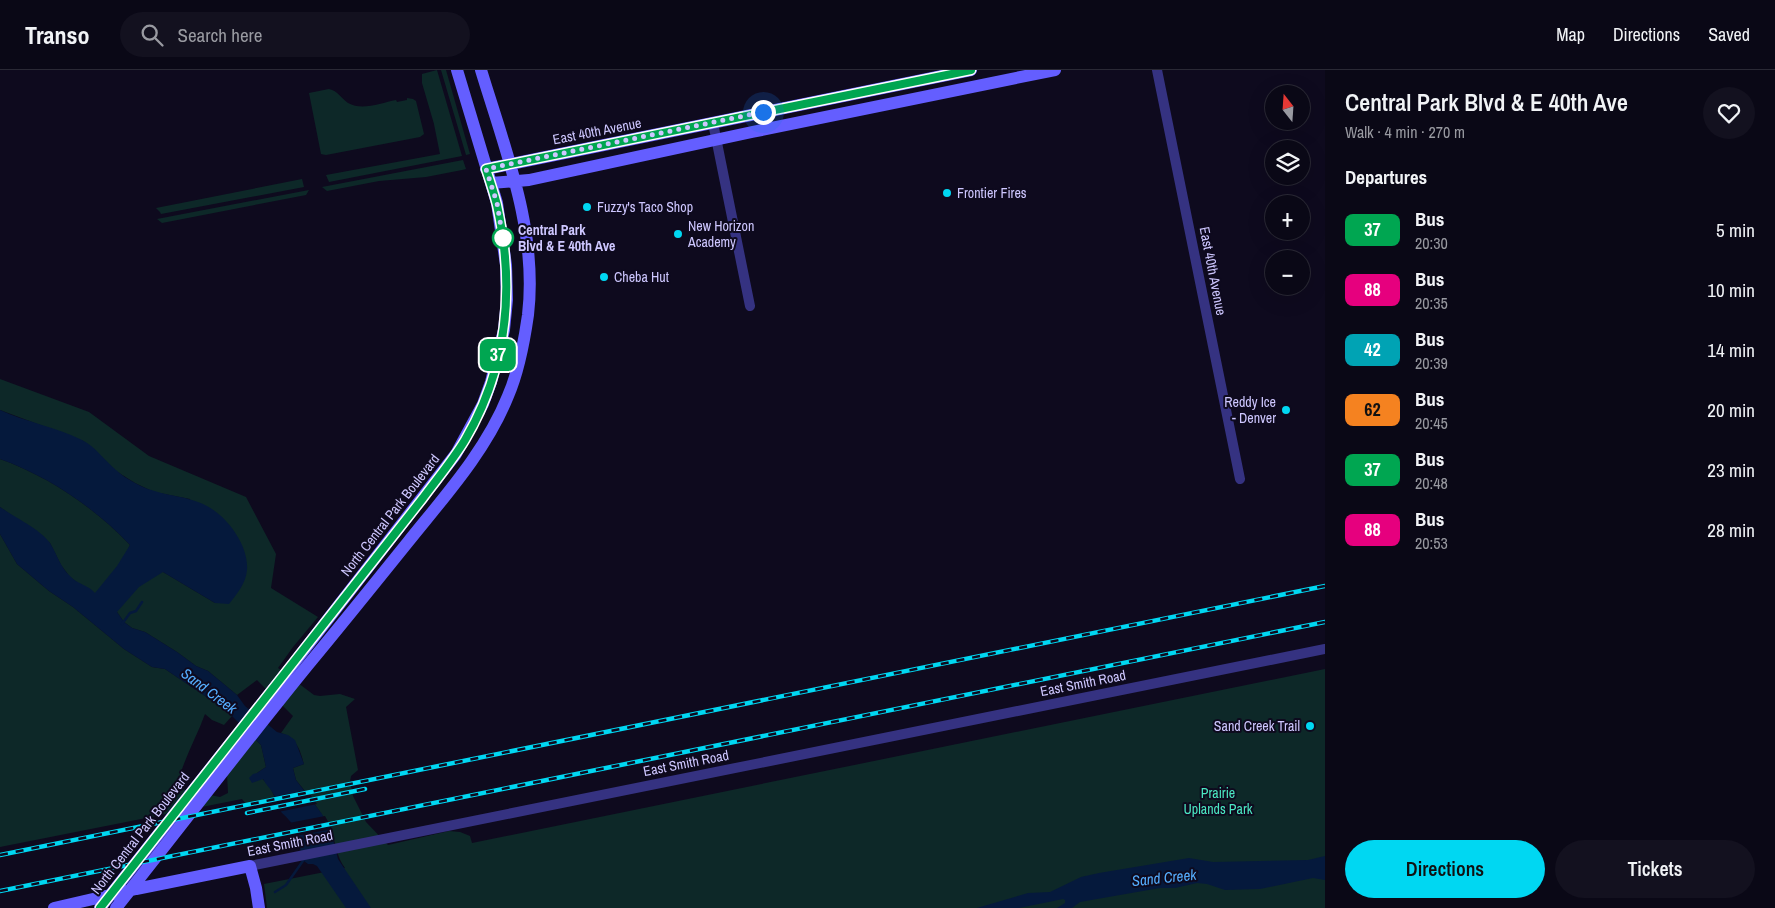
<!DOCTYPE html>
<meta charset="utf-8">
<style>
body{margin:0;font-family:"Archivo Narrow",sans-serif;background:#13111f;color:#f1f3f6;height:100vh;display:flex;flex-direction:column;font-size:19px;white-space:nowrap}
*{box-sizing:border-box;margin:0}
p{font-size:16px;color:#999aa1}
.icon{flex:none;width:28px;height:28px;fill:none;stroke:currentColor;stroke-width:2;stroke-linecap:round;stroke-linejoin:round}
.map{position:relative;flex:1;overflow:hidden}
.drawer{display:flex;flex-direction:column;background:#0a0816;width:450px}
.drawer>*{flex:none}
.badge{padding:0 10px;border-radius:8px;font-size:18px;line-height:32px}
.needle{width:32px;rotate:343deg}
.fabs{position:absolute;left:1265px;top:15px;display:grid;gap:10px}
.fabs a{display:grid;place-items:center;width:45px;height:45px;border-radius:50%;background:#0a0816;box-shadow:0 5px 20px #0002,0 0 0 1px #2a2935;font-size:25px}
.you{position:absolute;width:25px;height:25px;margin:-12px;border:4px solid #fff;border-radius:50%;background:#1a73e8;box-shadow:0 0 0 8px #1a73e833}
.map>.badge{position:absolute;translate:-50% -50%;box-shadow:0 0 0 2px #fff}
h2{padding:0 20px;font-size:19px;line-height:45px}
.round{display:grid;place-items:center;flex:none;width:52px;height:52px;border-radius:26px;background:#13111f}
.headline{display:flex;align-items:center;justify-content:space-between;height:85px;padding:0 20px}
h1{font-size:24px;font-weight:600;line-height:38px}
.button{display:flex;gap:10px;margin-top:auto;padding:10px 20px}
.button a{flex:1;height:58px;border-radius:30px;background:#00d7f2;color:#111;font-size:20px;font-weight:600;line-height:58px;text-align:center}
.button a+a{background:#13111f;color:#f1f3f6}
ul{padding:0;list-style:none}
li{display:flex;align-items:center;gap:15px;height:60px;padding:0 20px}
li div{flex:1}
li b{display:block;font-size:19px}
li em{font-style:normal}
li .badge{min-width:55px;font-weight:700;text-align:center}
header{display:flex;align-items:center;gap:30px;box-sizing:border-box;height:70px;padding:0 25px;background:#0a0816;border-bottom:1px solid #2a2935}
header strong{font-size:24px}
nav{display:flex;gap:28px;margin-inline-start:auto;font-size:18px}
.search{width:350px;height:45px;background:#13111f;display:flex;align-items:center;gap:12px;box-sizing:border-box;padding:0 18px;border-radius:28px;color:#999aa1;font-size:19px}
main{display:flex;flex:1;min-height:0}
.map>svg:first-child{display:block}
</style>
<header>
<strong>Transo</strong>
<div class="search"><svg class="icon" aria-label="search" viewBox="0 0 24 24"><circle cx="10" cy="10" r="6"/><path d="M15 15l6 6"/></svg>Search here</div>
<nav><a>Map</a><a>Directions</a><a>Saved</a></nav>
</header>
<main>
<div class="map">
<svg width="1325" height="838" viewBox="0 0 1325 838">
<rect width="100%" height="100%" fill="#0e0a1e"/>
<!-- green -->
<path fill="#0d2828" d="M437 0 462 86 329 112 326 105 440 84 434 54 422 13V4Z
M441 0H446L470 84 466 85Z
M329 19C338 21 341 28 348 33 362 41 381 33 396 30L397 32 407 30V28L413 29 416 31 424 64 420 67 326 85 321 84 309 23Z
M463 90 466 99 462 100 426 107 379 111 327 121 322 117Z
M302 109 304 117 161 144 160 142 156 138Z
M309 120 306 125 162 153 157 149Z
M0 309 89 342 149 386 246 427 276 484 271 518 318 547 293 577 278 598 314 625 320 626 340 624 355 629 346 637 358 700 351 706 350 711 353 726 366 752 388 775 449 761 460 762 470 766 472 773 1325 599V838H267L264 814 345 798C336 786 337 775 331 762 323 743 309 726 296 710L293 698 304 694C300 680 297 668 281 663L293 646 257 610 237 625 208 601 196 596 177 582 145 562 132 558 124 552 117 542 70 507 61 495 50 473 0 437V389C48 406 95 438 130 475L125 485 163 502 215 533 190 429 154 422 135 413 116 401 83 371 0 340Z
M0 464 17 494 49 521 73 537 124 579 152 597 165 599 211 630 218 632 232 646 224 655 212 650 205 644C196 669 182 691 177 718L220 727 228 723 227 704 255 669 261 675 266 697 257 703 270 717 275 728 246 734 242 729 0 777Z"/>
<!-- water -->
<path fill="#05193c" d="M0 340C26 352 56 357 82 370 95 376 105 391 116 400 121 405 128 409 135 413 158 426 180 424 203 434 226 444 249 475 247 500 246 513 237 524 229 534L215 533 163 502 139 517 117 542 124 552 132 558 145 562 177 582 196 596 208 601 237 625 245 636 277 662 288 665 295 670 304 694 293 698 296 710 322 744 331 761 338 789 371 838H346L317 796 313 794H308L300 788C302 769 297 756 282 743 278 739 277 730 274 725 271 719 266 715 263 709L252 713 249 708 253 704 257 703 266 697 261 675 218 632 211 630 165 599 152 597 124 579 73 537 49 521 17 494 0 464V437C14 447 40 459 50 473 57 484 60 497 70 506 77 514 88 515 95 523L117 496 130 475C95 438 48 406 0 389Z
M1325 786V810L1313 808 1260 819 1225 820 1207 814 1197 813 1175 818H1160L1080 832 1072 838H1057L1065 833V830L1063 829 1019 838H977L1028 823 1050 822 1081 807 1099 803 1189 788 1213 792 1308 790Z"/>
<!-- pier -->
<path fill="#0e0a1e" d="M307 720 317 734 278 742 272 727Z
M325 746 332 759 296 766 289 753Z"/>
<g fill="none" stroke-linecap="round" stroke-linejoin="round">
<!-- stream -->
<path stroke="#05193c" stroke-width="2.5" d="M122 554 130 543 136 541 142 532
M275 822 286 815 305 788"/>
<!-- street -->
<path stroke="#353281" stroke-width="10" d="M1157 0 1240 409
M713 53 750 236
M250 796 1325 579"/>
<!-- secondary -->
<path stroke="#645eff" stroke-width="12" d="M486 99 971 0
M491 113 529 110 752 62 1055 0
M54 838 136 819 250 796 256 818 259 838
M100 838 294 593 456 384 483 334 491 312 504 260 507 230 506 195 497 133 457 0
M116 838C180 757 243 675 308 595 342 554 375 513 408 472 444 427 486 381 508 326 519 301 524 273 528 245 538 161 505 79 481 0"/>
<defs>
<path id="rail" d="M247 743 365 719
M0 785 1325 516
M0 821 1325 552"/>
</defs>
<!-- rail casing -->
<use href="#rail" stroke="#00d7f2" stroke-width="4.5"/>
<!-- rail -->
<use href="#rail" stroke="#0e0a1e" stroke-width="2.5" stroke-dasharray="8" stroke-linecap="butt"/>
</g>
<g fill="none" stroke-linecap="round" stroke-linejoin="round">
<defs>
<path id="line" d="M100 838 423 428C437 409 453 390 465 370 508 297 515 217 497 135 494 123 490 111 486 99L971 0"/>
</defs>
<!-- line casing -->
<use href="#line" stroke="#fff" stroke-width="11"/>
<!-- line -->
<use href="#line" stroke="#00a651" stroke-width="8"/>
<!-- walk -->
<path stroke="#cec7ff" stroke-width="5" stroke-dasharray="0 9" d="M503 168V169L497 133 486 99 763 42"/>
</g>
<!-- markers -->
<g fill="#00d7f2" stroke="#0e0a1e" stroke-width="2">
<circle cx="947" cy="123" r="5"/>
<circle cx="587" cy="137" r="5"/>
<circle cx="678" cy="164" r="5"/>
<circle cx="604" cy="207" r="5"/>
<circle cx="1286" cy="340" r="5"/>
<circle cx="1310" cy="656" r="5"/>
</g>
<circle fill="#fff" stroke="#00a651" stroke-width="2.5" cx="503" cy="168" r="10"/>
<g text-anchor="middle" stroke-width="4" stroke-linejoin="round" paint-order="stroke">
<!-- street labels -->
<g font-size="14" fill="#cec7ff" stroke="#0e0a1e">
<text transform="translate(597 61) rotate(-11)" y="5">East 40th Avenue</text>
<text transform="translate(1213 201) rotate(79)" y="5">East 40th Avenue</text>
<text transform="translate(390 445) rotate(-52)" y="5">North Central Park Boulevard</text>
<text transform="translate(1083 613) rotate(-11)" y="5">East Smith Road</text>
<text transform="translate(686 693) rotate(-11)" y="5">East Smith Road</text>
<text transform="translate(140 763) rotate(-52)" y="5">North Central Park Boulevard</text>
<text transform="translate(290 773) rotate(-11)" y="5">East Smith Road</text>
</g>
<!-- poi labels -->
<g font-size="14" fill="#cec7ff" stroke="#0e0a1e" text-anchor="start">
<text x="957" y="128">Frontier Fires</text>
<text x="597" y="142">Fuzzy's Taco Shop</text>
<text x="688" y="161">New Horizon<tspan x="688" dy="16">Academy</tspan></text>
<text x="614" y="212">Cheba Hut</text>
<text x="1276" y="337" text-anchor="end">Reddy Ice<tspan x="1276" dy="16">- Denver</tspan></text>
<text x="1300" y="661" text-anchor="end">Sand Creek Trail</text>
</g>
<!-- stop labels -->
<g font-size="14" font-weight="bold" fill="#cec7ff" stroke="#0e0a1e" text-anchor="start">
<text x="518" y="165">Central Park<tspan x="518" dy="16">Blvd &amp; E 40th Ave</tspan></text>
</g>
<!-- park labels -->
<g font-size="14" fill="#4be7c2" stroke="#0e0a1e">
<text x="1218" y="728">Prairie<tspan x="1218" dy="16">Uplands Park</tspan></text>
</g>
<!-- water labels -->
<g font-size="15" font-style="italic" fill="#55aeff" stroke="#0e0a1e">
<text transform="translate(209 621) rotate(37)" y="5">Sand Creek</text>
<text transform="translate(1164 808) rotate(-6)" y="5">Sand Creek</text>
</g>
</g>
</svg>
<div class="fabs">
<a><svg class="needle" viewBox="-14 -14 28 28"><path d="M0-13l5 13h-10z" fill="#e53935"/><path d="M0 13l5-13h-10z" fill="#999aa1"/></svg></a>
<a><svg class="icon" aria-label="layers" viewBox="0 0 24 24"><path d="M12 4l9 5-9 5-9-5zM3 14l9 5 9-5"/></svg></a>
<a>+</a>
<a>−</a>
</div>
<div class="you" style="left:763px;top:42px"></div>
<b class="badge" style="left:498px;top:285px;background:#00a651;color:#fff">37</b>
</div>
<section class="drawer">
<div class="headline"><div><h1>Central Park Blvd &amp; E 40th Ave</h1><p>Walk · 4 min · 270 m</p></div><a class="round"><svg class="icon" aria-label="heart" viewBox="0 0 24 24"><path d="M12 20l-8-8c-3-5 5-10 8-4 3-6 11-1 8 4z"/></svg></a></div>
<h2>Departures</h2>
<ul>
<li><span class="badge" style="background:#00a651;color:#fff">37</span><div><b>Bus</b><p>20:30</p></div><em>5 min</em></li>
<li><span class="badge" style="background:#e6007e;color:#fff">88</span><div><b>Bus</b><p>20:35</p></div><em>10 min</em></li>
<li><span class="badge" style="background:#00a3b4;color:#fff">42</span><div><b>Bus</b><p>20:39</p></div><em>14 min</em></li>
<li><span class="badge" style="background:#f58220;color:#111">62</span><div><b>Bus</b><p>20:45</p></div><em>20 min</em></li>
<li><span class="badge" style="background:#00a651;color:#fff">37</span><div><b>Bus</b><p>20:48</p></div><em>23 min</em></li>
<li><span class="badge" style="background:#e6007e;color:#fff">88</span><div><b>Bus</b><p>20:53</p></div><em>28 min</em></li>
</ul>
<div class="button"><a>Directions</a><a>Tickets</a></div>
</section>
</main>
